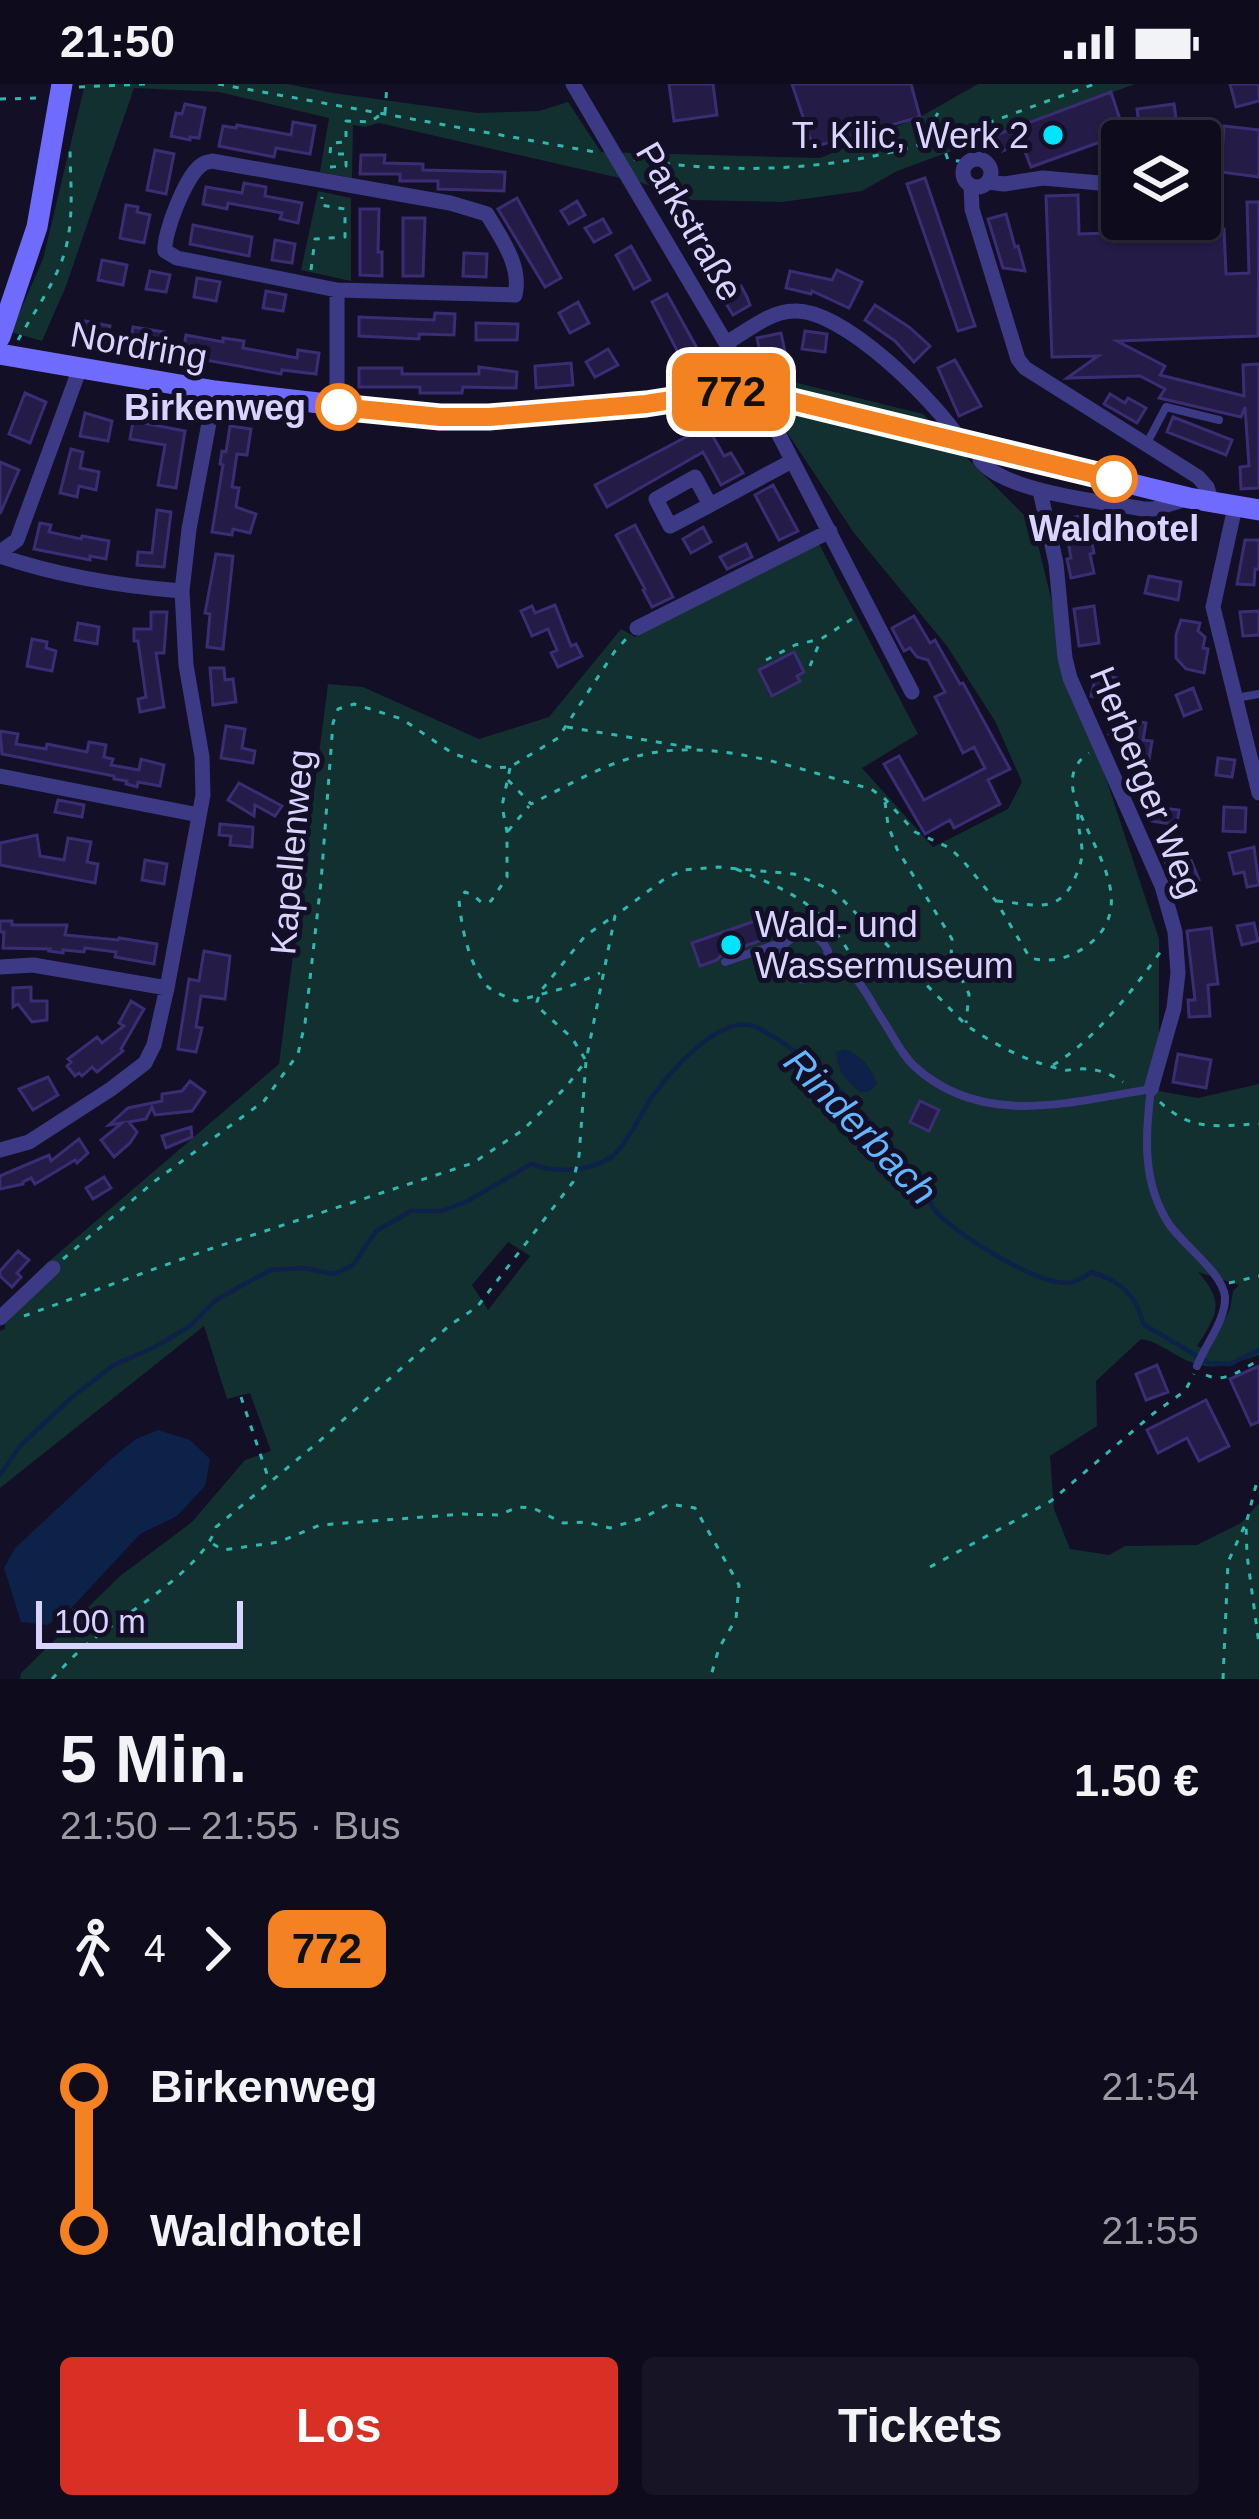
<!DOCTYPE html>
<html lang="de">
<meta charset="utf-8">
<style>
body{margin:0;font-family:Helvetica,sans-serif;background:#171425;color:#f1f3f6;height:100vh;display:flex;flex-direction:column;font-size:45px;white-space:nowrap}
*{box-sizing:border-box;margin:0}
p{font-size:39px;color:#9b9ba3}
.icon{flex:none;width:66px;height:66px;fill:none;stroke:currentColor;stroke-width:2;stroke-linecap:round;stroke-linejoin:round}
.map{position:relative;height:1595px;overflow:hidden}
.side{display:flex;flex-direction:column;background:#0e0b1c;flex:1}
.side>*{flex:none}
.badge{padding:0 24px;border-radius:18px;font-size:42px;line-height:78px}
.buttons{position:absolute;left:1101px;top:36px;display:grid;gap:24px}
.buttons a{display:grid;place-items:center;width:120px;height:120px;border-radius:12px;background:#0e0b1c;box-shadow:0 3px 9px #0004,0 0 0 3px #2e2b3b;font-size:60px}
.scale{position:absolute;left:36px;bottom:30px;width:207px;box-sizing:border-box;padding-left:12px;border:6px solid #d9d4ff;border-top:0;font-size:33px;line-height:42px;white-space:nowrap;color:#d9d4ff;-webkit-text-stroke:9px #130f26;paint-order:stroke}
.map>.badge{position:absolute;translate:-50% -50%;box-shadow:0 0 0 6px #fff}
.legs{display:flex;align-items:center;gap:18px;height:132px;padding:0 60px;font-size:39px}
.legs p{margin-inline-start:auto}
.head{display:flex;align-items:center;justify-content:space-between;height:204px;padding:0 60px}
h1{font-size:66px;font-weight:700;line-height:90px}
.primary-button{display:flex;gap:24px;margin-top:auto;padding:24px 60px}
.primary-button a{flex:1;height:138px;border-radius:12px;background:#d93025;color:#fff;font-size:48px;font-weight:700;line-height:138px;text-align:center}
.primary-button a+a{background:#171425;color:#f1f3f6}
ul{padding:0 60px;list-style:none}
li{display:flex;align-items:center;gap:42px;height:144px;font-size:45px}
li i{display:grid;place-items:center;width:18px;height:100%;margin:0 15px;background:currentColor}
li i::after{content:'';width:30px;height:30px;margin:-15px;border:9px solid;border-radius:50%;background:#0e0b1c}
li p{margin-inline-start:auto}
li:first-child i{background:linear-gradient(#0000 50%,currentColor 0)}
li:last-child i{background:linear-gradient(currentColor 50%,#0000 0)}
.status{display:flex;justify-content:space-between;align-items:center;height:84px;padding:0 60px;background:#0e0b1c;direction:ltr}
.status svg{height:33px;fill:currentColor}
.map>svg:first-child{display:block}
</style>
<div class="status"><b>21:50</b><svg viewBox="0 0 49 12"><path d="M0 12V9h3v3zM5 12V6h3v6zM10 12V3h3v9zM15 12V0h3v12zM26 1h20v11H26zM47 4h2v5h-2z"/></svg></div>
<div class="map">
<svg width="1259" height="1595" viewBox="0 0 1259 1595">
<rect width="100%" height="100%" fill="#130f26"/>
<!-- green -->
<path fill="#12302f" fill-rule="evenodd" d="M85 0H287L333 9 478 29 539 27 568 18 601 68 820 74 920 33 978 0H1135L897 87 862 107 782 118 691 116 642 99 379 39 365 43 353 41 352 94 320 88 329 34 219 8 134 4 66 202 42 257 11 248 43 175Z
M318 107 351 114V197L301 186Z
M757 289 923 330 1033 440 1063 564 1159 855V1007L1198 1014 1259 1000V1271C1225 1282 1209 1290 1176 1271 1164 1264 1155 1257 1141 1255L1096 1297 1097 1342 1050 1372 1054 1425 1070 1465 1109 1471 1125 1462 1197 1461 1241 1439 1259 1419V1595H20L21 1589 120 1492 192 1438 245 1376 271 1367 250 1309 227 1315 204 1242 0 1404V1247L5 1245 4 1222 47 1179 279 980 328 600 363 603 479 655 549 633 621 545 635 553 818 458 918 650 862 684 933 763 1008 725 1022 698 995 637 947 562 854 449 788 350ZM508 1158 530 1172 488 1226 472 1201ZM1198 1188 1239 1201 1233 1207 1230 1225 1209 1267 1197 1262C1218 1230 1225 1218 1198 1188Z"/>
<!-- water -->
<path fill="#0c2248" d="M845 965C863 973 870 982 877 1000L869 1008H860C845 996 838 988 836 968Z
M158 1346 190 1356 210 1375 205 1402 177 1432 140 1450 65 1531 47 1541 21 1538 4 1484 15 1464 111 1375 136 1355Z"/>
<g fill="none" stroke-linecap="round" stroke-linejoin="round">
<!-- stream -->
<path stroke="#0c2248" stroke-width="4.5" d="M0 1391 20 1362 70 1315 112 1282 155 1263 190 1242 216 1216 270 1186 304 1184 334 1190 353 1181 376 1147 411 1127H442L468 1117 531 1080C554 1089 588 1088 610 1074 624 1065 641 1030 651 1014 670 988 723 925 758 944 796 964 828 992 857 1024 877 1046 899 1069 916 1094 923 1103 927 1115 934 1125 953 1149 1037 1201 1068 1199 1076 1199 1085 1192 1092 1188 1120 1197 1137 1211 1143 1240L1209 1279 1230 1280 1259 1266"/>
</g>
<!-- building -->
<path fill="#241b47" stroke="#3b2d73" stroke-width="3" d="M669 0H713L717 31 674 37Z
M792 0H911L920 33 813 63Z
M1230 0H1259V17L1236 23Z
M1111 8 1127 57H1122V61L1103 68 1100 58 1031 83 1022 60 1002 67 996 51Z
M185 20 205 24 199 54 190 53V56L171 52 176 29 182 30Z
M1174 20 1179 55 1141 57 1137 25Z
M293 38 315 42 310 70 276 64 274 73 219 62 223 42 236 44 237 41 291 51Z
M1224 42 1259 46V93L1221 88Z
M155 66 174 70 166 110 147 106Z
M361 71H385L384 79 423 80V86L505 88 504 107 438 105V97H400V90H360Z
M925 94 975 242 958 247 907 100Z
M244 99 266 103 265 112 302 119 298 139 280 135 282 129 228 119 227 125 203 120 206 103 242 109Z
M1078 111 1079 150 1224 145 1226 190 1249 189 1247 118H1259L1258 252 1117 257 1165 282 1160 291 1244 312 1243 281 1259 280V404L1241 405 1240 383 1249 382 1245 323 1241 333 1159 314 1165 305 1140 292 1067 294 1098 272 1052 273 1046 112Z
M517 114 561 194 545 203 498 125Z
M577 117 585 131 569 140 561 127Z
M126 121 138 123 137 128 150 131 144 159 120 154Z
M360 125H379L378 168H382V192L360 191Z
M690 129 733 206 741 202 747 213 750 221 733 231 713 198 709 199 675 137Z
M1006 130 1015 163 1018 162 1025 187 1003 184 988 135Z
M403 134H425L423 192H403Z
M603 135 611 149 594 158 585 144Z
M193 141 252 153 249 172 190 160Z
M275 156 295 160 292 179 272 176Z
M631 162 650 196 634 205 616 171Z
M464 169 487 170 486 193 463 192Z
M102 176 127 181 123 201 98 196Z
M837 186 862 198 849 224 812 207 811 210 786 204 790 187 832 196Z
M150 187 170 191 166 208 146 205Z
M197 194 220 198 216 217 194 213Z
M266 207 286 211 283 227 263 224Z
M667 210 703 275 686 284 652 218Z
M578 218 589 239 570 249 559 229Z
M875 221 909 243 930 262 914 278 895 257 865 236Z
M435 229 455 230 454 251 419 250V255L359 252V233L434 236Z
M85 237 110 242 106 259 82 254Z
M476 239 518 240 517 256H476Z
M133 243 164 248 161 267 130 262Z
M805 247 827 250 825 268 802 265Z
M781 249 785 268 761 273 757 254Z
M186 251 223 258V254L244 257 243 264 297 274 298 266 319 269 316 290 282 286 281 290 206 276V280L182 275Z
M608 265 618 281 595 293 586 278Z
M955 276 981 322 959 332 938 284Z
M571 279 573 301 536 304 535 282Z
M479 283 517 288 516 304 463 303 462 309H420V303H359V284H402V290H479Z
M25 309 46 318 30 359 9 350Z
M1110 310 1125 319 1128 314 1146 324 1137 339 1104 320Z
M85 329 112 337 108 357 80 352Z
M1173 333 1232 356 1226 371 1167 348Z
M133 337 185 347 176 404 158 401 165 361 130 355Z
M230 342 251 345 247 371 237 370 232 403 239 404 236 423 256 430 250 449 233 445 232 451 212 448 223 381 220 380 222 367 226 368Z
M707 342 724 372 731 369 743 389 721 401 703 368 607 423 595 401Z
M71 365 83 368 80 384 99 388 96 406 79 402 77 413 60 409Z
M0 378 19 386 0 430Z
M773 401 798 447 779 456 755 411Z
M157 426 171 428 164 483 137 481 138 468 152 469Z
M1086 431 1094 469 1090 470 1094 489 1071 494 1067 475 1071 474 1064 435Z
M40 439 51 441 49 448 81 455 82 452 109 457 106 475 90 472V476L34 465Z
M635 441 673 513 652 523 643 506 645 505 616 451Z
M703 443 711 458 691 469 683 455Z
M1245 456H1259V485H1255L1254 501 1237 500Z
M746 460 752 473 727 485 720 473Z
M216 470 233 472 223 565 207 563 210 530 205 529Z
M1149 492 1181 498 1178 516 1145 509Z
M555 521 571 562 576 560 582 572 558 583 551 569 557 566 548 545 532 552 521 527 532 522 535 529Z
M1094 522 1099 559 1079 562 1074 525Z
M1259 527V551L1243 552 1240 528Z
M151 528H167L164 569H156L164 623 140 628 138 615 146 613 138 557H134V545H151Z
M914 532 930 559 935 556 960 600 963 599 1010 685 988 696 1000 720 954 744 950 736 925 750 884 680 899 672 924 716 985 684 974 663 963 669 935 613 945 608 928 576 917 573 910 564 904 567 892 544Z
M1181 536 1200 539 1198 547 1205 553 1203 564 1208 565 1204 589 1186 585 1176 574V551Z
M78 539 99 543 97 560 75 556Z
M32 555 47 558 46 564 56 567 52 587 27 582Z
M794 568 804 588 797 592 800 597 772 612 759 586Z
M210 584H224L225 596 233 595 236 618 213 621Z
M1096 590 1117 594 1113 616 1091 612Z
M1193 604 1201 625 1184 632 1176 611Z
M1112 633 1146 639 1143 656 1152 657 1149 676 1119 670 1122 652 1109 650Z
M226 642 245 645 242 664 255 667 253 679 221 674Z
M0 647 18 650 16 660 46 665 47 660 87 668 89 658 106 661 104 673 113 675 111 681 139 686 141 675 164 681 160 702 138 698 137 703 126 700 127 697 114 695V692L2 670Z
M1218 674 1235 676 1232 693 1216 691Z
M239 699 282 722 275 732 255 721 254 732 228 716Z
M1153 704 1162 724 1179 726 1177 741 1151 737 1138 711Z
M58 716 84 721 82 733 55 728Z
M1224 723 1246 724 1245 748 1223 747Z
M220 740 253 743 252 763 230 761 231 752 219 751Z
M37 751 40 772 64 776 68 754 91 758 87 778 98 780 95 799 0 781V759Z
M1254 763 1259 801 1247 803 1244 788 1234 790 1229 769Z
M1187 766 1199 796 1175 805 1164 774Z
M145 776 167 780 164 800 142 796Z
M0 837H12V841H67L65 851 118 856 119 854 157 860 154 880 115 873 116 868 85 864 84 868 63 866V869L49 867 50 865 3 864 4 848H0Z
M755 837 762 856 722 870 717 876 700 882 692 859Z
M1254 839 1258 857 1242 861 1237 842Z
M1211 844 1218 900 1208 901 1210 932 1189 933 1188 916H1195L1187 847Z
M204 867 230 872 225 915 201 912 196 943 202 944 196 968 178 965 189 895 199 897Z
M31 903V917H47V936L32 938 18 920 13 923V904Z
M131 917 144 925 121 965 123 967 97 988 92 983 82 992 79 989 75 992 67 982 71 978 68 975 97 953 102 959 124 942 119 939Z
M1178 970 1211 976 1206 1004 1173 998Z
M48 993 58 1011 33 1026 19 1005Z
M190 997 205 1008 192 1027 155 1031 152 1023 146 1035 129 1038 137 1048 130 1059 114 1073 101 1056 122 1039 109 1041 128 1024 162 1017V1010L182 1007Z
M920 1017 939 1026 929 1047 910 1038Z
M191 1043 192 1053 166 1064 162 1052Z
M79 1055 88 1069 77 1079 75 1076 35 1100 31 1094 23 1098V1100L0 1105V1092L49 1071 51 1077Z
M104 1093 111 1104 93 1115 86 1104Z
M18 1167 29 1176 17 1189 21 1193 12 1203 0 1192V1187Z
M1157 1281 1168 1308 1146 1316 1136 1290Z
M1259 1282V1338L1251 1341 1230 1295Z
M1206 1316 1229 1362 1199 1377 1187 1354 1158 1369 1147 1346Z"/>
<g fill="none" stroke-linecap="round" stroke-linejoin="round">
<!-- path -->
<path stroke="#2fb8b0" stroke-width="3" stroke-dasharray="6 9" stroke-linecap="butt" d="M218 0 595 68
M79 3 145 0
M0 15 41 14
M385 29 387 0
M941 55 948 76 970 78
M920 58 938 29
M634 75C719 89 807 88 892 68 961 52 1028 23 1095 0
M330 83 346 82V70H330L331 59 346 58V37L370 38 380 31
M311 186 315 155 345 153V125L321 121 322 113
M18 256C35 226 60 193 67 159 74 127 70 94 70 61
M766 576 795 561 820 555
M810 582 821 555 858 531
M567 643 700 665
M510 684 502 722 507 748V793L491 817 482 819 473 811 465 808 459 816C461 842 469 882 488 903 495 909 507 913 516 917L568 903 600 889
M508 696 531 720C569 701 608 677 651 669 725 656 801 686 871 705L885 715 915 748 950 764 964 778 996 817 1030 874C1050 879 1067 875 1084 864 1168 806 1026 710 1089 669
M885 718 888 741 897 765 952 855 951 873 969 910 966 939
M508 747 529 722
M736 785C790 807 823 821 853 875
M997 817C1029 819 1057 833 1074 796 1078 787 1082 778 1082 768 1082 755 1077 742 1078 729
M585 975 572 954 539 924 537 918 540 908 585 852 614 832
M1053 981C1094 957 1133 906 1161 867
M1160 1018C1193 1049 1217 1041 1259 1040
M63 1175 155 1097 264 1017 298 970 305 939 321 798 333 639 338 625 354 620 402 635 452 669 493 684 510 683 558 654 615 567 627 554
M1229 1199 1259 1192
M24 1232 207 1166 473 1079 523 1046 566 1003 585 978
M1206 1291C1225 1300 1242 1285 1259 1276
M241 1313 269 1396
M1256 1401 1246 1440 1247 1471 1259 1560
M213 1460 223 1466 279 1458 320 1441 463 1430 499 1431 518 1423 533 1424 563 1439 586 1438 610 1444 643 1434 669 1420 695 1424 739 1501 736 1535 719 1564 710 1595
M930 1483 1051 1417 1154 1329 1185 1307 1194 1290
M52 1595C65 1581 78 1567 92 1556 127 1529 204 1484 216 1443L316 1360 450 1241 477 1223 573 1098 579 1072 586 977 615 832 663 796 683 786 718 783 794 790 834 807 966 941C995 961 1026 977 1060 985 1069 988 1068 985 1078 985 1096 984 1109 989 1123 998
M1223 1595 1228 1478 1245 1441"/>
<!-- lane -->
<path stroke="#3d3a85" stroke-width="8" d="M1200 104 1211 105 1217 51
M1147 359 1166 323 1219 336
M1236 614 1259 610
M828 875C856 884 867 912 882 935 892 950 900 968 913 981 981 1045 1070 1018 1151 1005 1145 1052 1142 1099 1169 1140 1184 1162 1223 1189 1225 1213 1226 1236 1205 1261 1197 1282
M725 878 774 861 785 860C774 891 799 906 824 887L828 867C819 848 800 845 785 860"/>
<!-- street -->
<path stroke="#3d3a85" stroke-width="15" d="M573 0 730 266 748 300V307
M963 89a14 14 0 1 1 28 0a14 14 0 1 1-28 0Z
M988 98 1004 100 1043 94 1122 101
M971 102 972 125 1018 275 1025 284 1198 393 1207 403 1212 419
M337 206 515 211C522 182 501 154 487 130L450 119 212 77C209 78 205 78 203 80 187 88 163 150 165 167L177 174 337 206V323
M726 259C746 248 770 227 794 227 844 225 935 317 961 357
M775 312 776 345 912 608
M983 363 980 376C1004 408 1103 418 1143 425H1154L1186 415
M1040 407 1056 479 1065 574 1070 594 1162 802 1175 848 1178 889 1174 924 1151 1005
M710 421 670 442 656 415 695 393 710 421 792 377
M1235 423 1213 523 1259 709
M0 468 17 456 80 284
M0 472C59 492 120 502 182 507
M637 544 830 447
M0 692 199 731
M0 883 33 881 167 904
M0 1066 29 1058 111 1005 145 979 154 961 167 904 203 711 202 673 186 581 182 507 189 445 215 307
M0 1234 53 1184"/>
<!-- secondary -->
<path stroke="#6f6bff" stroke-width="21" d="M0 253 37 143 62 0
M0 270 215 307 440 333 537 329 646 319 723 308H755L1189 414 1259 426"/>
</g>
<g fill="none" stroke-linecap="round" stroke-linejoin="round">
<defs>
<path id="line-1" d="M339 323 440 333H489L646 320 723 308H755L1114 395"/>
</defs>
<!-- line-1 casing -->
<use href="#line-1" stroke="#fff" stroke-width="27"/>
<!-- line-1 -->
<use href="#line-1" stroke="#f58220" stroke-width="18"/>
</g>
<!-- markers -->
<g fill="#00e5ff" stroke="#130f26" stroke-width="4.5">
<circle cx="1053" cy="51" r="12"/>
<circle cx="731" cy="861" r="12"/>
</g>
<g fill="#fff" stroke="#f58220" stroke-width="6">
<circle cx="339" cy="323" r="21"/>
<circle cx="1114" cy="395" r="21"/>
</g>
<g text-anchor="middle" stroke-width="10" stroke-linejoin="round" paint-order="stroke">
<!-- poi labels -->
<g font-size="36" fill="#d9d4ff" stroke="#130f26" text-anchor="end">
<text x="1029" y="64">T. Kilic, Werk 2</text>
<text x="755" y="853" text-anchor="start">Wald- und<tspan x="755" dy="41">Wassermuseum</tspan></text>
</g>
<!-- street labels -->
<g font-size="36" fill="#d9d4ff" stroke="#130f26">
<text transform="translate(690 137) rotate(60)" y="13">Parkstraße</text>
<text transform="translate(139 261) rotate(10)" y="13">Nordring</text>
<text transform="translate(1147 698) rotate(68)" y="13">Herberger Weg</text>
<text transform="translate(291 768) rotate(-85)" y="13">Kapellenweg</text>
</g>
<!-- stop labels -->
<g font-size="36" font-weight="bold" fill="#d9d4ff" stroke="#130f26" text-anchor="end">
<text x="306" y="336">Birkenweg</text>
<text x="1114" y="457" text-anchor="middle">Waldhotel</text>
</g>
<!-- water labels -->
<g font-size="39" font-style="italic" fill="#62b6ff" stroke="#130f26">
<text transform="translate(861 1042) rotate(46)" y="14">Rinderbach</text>
</g>
</g>
</svg>
<div class="buttons">
<a><svg class="icon" aria-label="layers" viewBox="0 0 24 24"><path d="M12 4l9 5-9 5-9-5zM3 14l9 5 9-5"/></svg></a>
</div>
<div class="scale">100 m</div>
<b class="badge" style="left:731px;top:308px;background:#f58220;color:#111">772</b>
</div>
<section class="side">
<div class="head"><div><h1>5 Min.</h1><p>21:50 – 21:55 · Bus</p></div><b>1.50 €</b></div>
<div class="legs"><svg class="icon" aria-label="walk" viewBox="0 0 24 24"><circle cx="13" cy="4" r="2"/><path d="M13 8l-2 6 4 7M11 14l-3 7M7 12l3-4h3l4 4"/></svg>4<svg class="icon" aria-label="forward" viewBox="0 0 24 24"><path d="M9 5l7 7-7 7"/></svg><b class="badge" style="background:#f58220;color:#111">772</b></div>
<ul>
<li><i style="color:#f58220"></i><b>Birkenweg</b><p>21:54</p></li>
<li><i style="color:#f58220"></i><b>Waldhotel</b><p>21:55</p></li>
</ul>
<div class="primary-button"><a>Los</a><a>Tickets</a></div>
</section>
